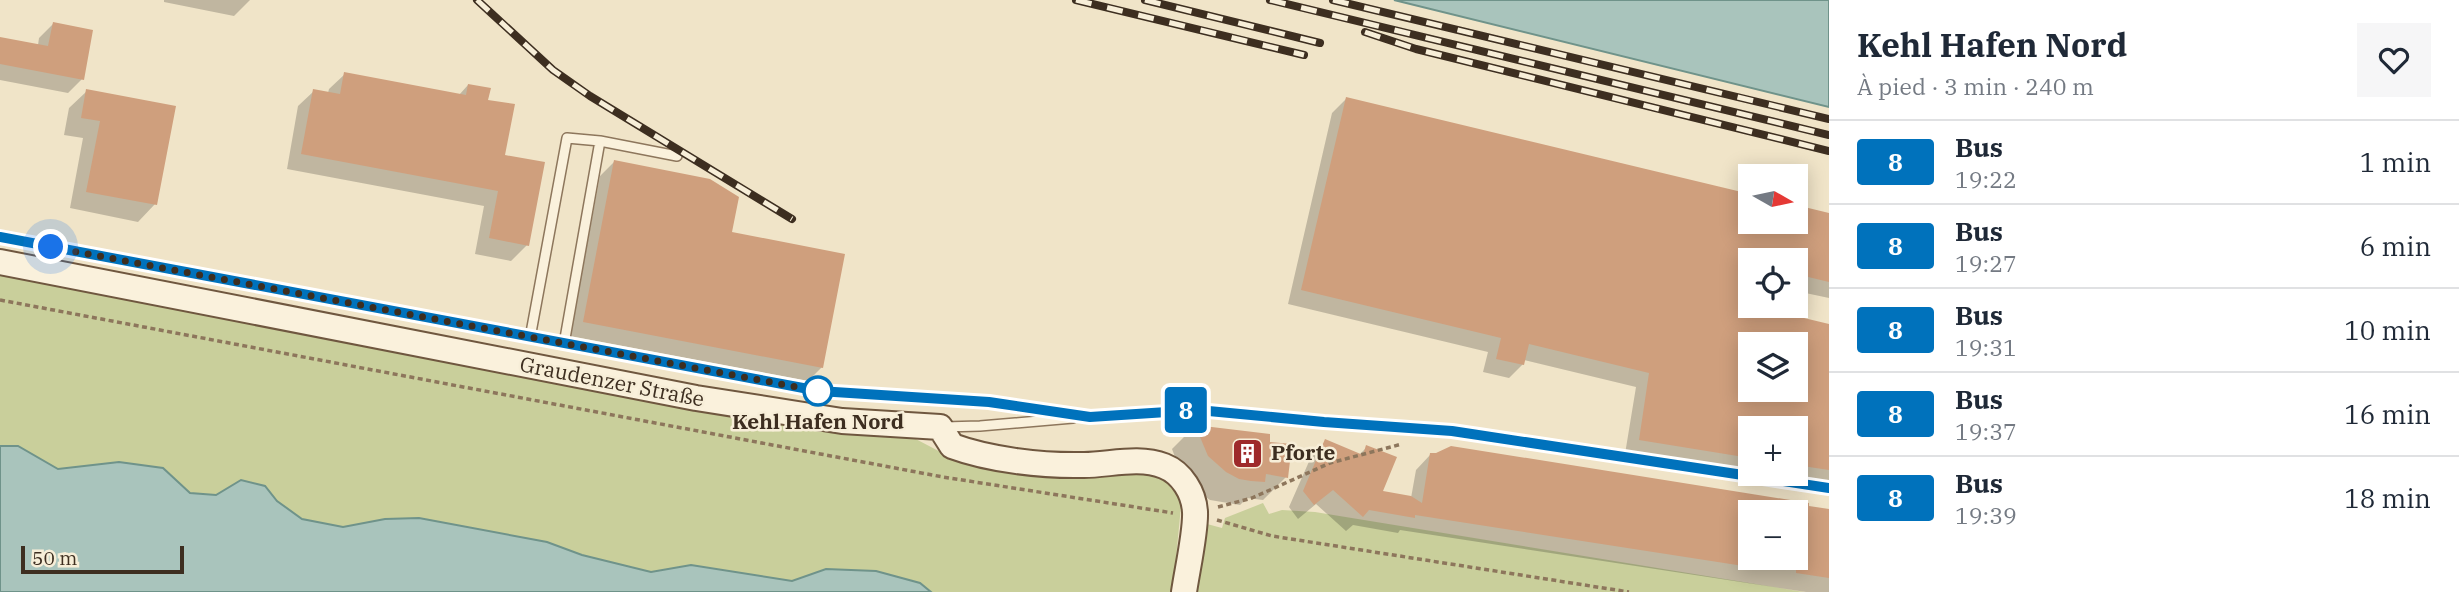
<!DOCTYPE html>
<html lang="fr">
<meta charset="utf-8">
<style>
body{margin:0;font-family:"IBM Plex Serif",serif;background:#f6f6f7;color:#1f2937;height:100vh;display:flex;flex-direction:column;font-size:26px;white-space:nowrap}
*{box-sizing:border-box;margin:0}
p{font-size:23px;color:#747a83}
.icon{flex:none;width:38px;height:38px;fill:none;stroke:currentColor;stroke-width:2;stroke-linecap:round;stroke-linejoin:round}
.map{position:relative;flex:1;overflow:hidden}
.drawer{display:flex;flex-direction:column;background:#fff;width:630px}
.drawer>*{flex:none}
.badge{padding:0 14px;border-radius:5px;font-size:24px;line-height:46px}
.needle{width:46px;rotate:99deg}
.buttons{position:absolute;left:1738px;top:164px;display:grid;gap:14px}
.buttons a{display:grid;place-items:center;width:70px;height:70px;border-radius:0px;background:#fff;box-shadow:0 4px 18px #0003;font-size:35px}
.scale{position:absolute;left:21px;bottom:18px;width:163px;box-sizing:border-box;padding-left:7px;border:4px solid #3d2e20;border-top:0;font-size:19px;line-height:24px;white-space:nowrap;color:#3d2e20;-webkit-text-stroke:5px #f7eed8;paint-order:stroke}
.you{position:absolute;width:35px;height:35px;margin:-18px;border:5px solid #fff;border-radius:50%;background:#1a73e8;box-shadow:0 0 0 10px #1a73e833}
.map>.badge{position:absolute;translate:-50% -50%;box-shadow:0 0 0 4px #fff}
.round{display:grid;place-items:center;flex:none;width:74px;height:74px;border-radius:0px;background:#f6f6f7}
.summary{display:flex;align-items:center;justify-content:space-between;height:119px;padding:0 28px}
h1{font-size:33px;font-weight:800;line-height:52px}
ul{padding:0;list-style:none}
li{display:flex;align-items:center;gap:21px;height:84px;padding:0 28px;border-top:2px solid #e0e1e3}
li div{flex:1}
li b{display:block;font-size:26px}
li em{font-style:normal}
li .badge{min-width:77px;font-weight:700;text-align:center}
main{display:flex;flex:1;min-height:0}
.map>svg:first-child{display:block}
</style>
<main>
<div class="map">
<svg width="1829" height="592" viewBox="0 0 1829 592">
<rect width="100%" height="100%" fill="#f0e4c8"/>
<!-- green -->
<path fill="#c9cf9b" d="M0 272 779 424 847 434 910 436 950 457 1068 477 1106 476 1139 471 1167 480 1182 496 1176 558 1201 562 1207 524 1222 528 1225 518 1263 503 1269 514 1282 510 1315 512 1804 592H931L920 583 876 571 826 569 792 581 691 565 652 572 582 555 547 542 419 518 385 519 344 527 302 519 277 501 265 486 241 480 216 495 190 493 163 468 119 462 58 469 18 446H0Z"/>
<!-- water -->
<path fill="#a9c4bc" stroke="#6f938a" stroke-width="2" d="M1394 0H1829V107Z
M0 446H18L58 469 119 462 163 468 190 493 216 495 241 480 265 486 277 501 302 519 343 527 385 519 419 518 547 542 582 555 651 572 691 565 792 581 826 569 876 571 920 583 931 592H0Z"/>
<!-- shadow -->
<path fill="#0003" fill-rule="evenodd" d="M164 0H250L234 16 164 2Z
M53 24 82 79 68 93 0 80V38L38 45 39 38Z
M345 74 459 95 468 85 486 101 527 245 511 261 475 254 484 206 287 169 298 106 314 91 328 93 329 89Z
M87 91 155 204 138 222 70 208 83 138 64 135 69 108Z
M1346 99 1750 196V222H1796V207L1829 215V298L1796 291V261H1750V306L1829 326V486L1756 474H1796V429H1750V473L1625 454 1636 387 1524 360 1523 364 1509 378 1483 372 1488 352 1288 304 1332 113ZM1750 345H1796V390H1750Z
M614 162 730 234 822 367 808 381 570 336 600 176Z
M1195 426 1269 435 1268 443 1286 477 1263 500 1247 498 1240 505 1210 500 1193 488 1181 473 1172 449Z
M1326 441 1359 455 1367 447 1380 493 1411 498 1416 470 1431 454 1829 511V592H1806L1400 530 1398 533 1353 525 1346 531 1316 504 1298 519 1289 507 1311 457ZM1750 513H1796V558H1750Z"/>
<!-- building -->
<path fill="#cf9f7d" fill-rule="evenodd" d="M53 22 93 30 84 80 0 64V37L48 46Z
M344 72 466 95 468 84 491 88 488 100 515 104 505 155 545 162 529 246 489 238 498 191 301 154 313 89 340 94Z
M86 89 176 106 157 205 86 192 100 121 81 118Z
M1346 97 1750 194V222H1796V205L1829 213V282L1796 274V261H1750V306H1768L1767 309 1829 324V470L1796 465V429H1750V458L1639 440 1649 373 1529 344 1524 365 1496 359 1501 338 1301 290ZM1750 345H1796V390H1750Z
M614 160 710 179 739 197 732 232 845 254 823 368 583 322Z
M1195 425 1270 434V442L1292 444 1288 478 1266 474 1265 482 1251 481 1239 479 1226 472 1208 456Z
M1325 439 1363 455 1366 445 1397 457 1383 491 1411 496 1422 503 1430 453H1436L1451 446 1809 503V506L1829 509V578L1796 573V513H1750V567L1415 515V518L1369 510 1363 517 1333 490 1314 505 1303 491Z"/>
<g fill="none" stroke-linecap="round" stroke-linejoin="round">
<defs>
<path id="lane" d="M0 237 819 391 989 402 1090 417
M530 338 567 138 600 141 677 156
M564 344 600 141
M1087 417 1198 410 1324 422 1452 431 1829 488
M944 427 980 426 1073 418"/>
<path id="secondary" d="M0 262 696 398 842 421 940 427 952 446C990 460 1043 466 1084 465 1109 465 1139 456 1164 466 1182 473 1194 493 1195 512 1196 531 1187 571 1184 592"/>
</defs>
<!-- lane casing -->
<use href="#lane" stroke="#8d765c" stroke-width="12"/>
<!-- secondary casing -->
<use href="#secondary" stroke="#6f573f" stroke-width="28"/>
<!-- path -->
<path stroke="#8d765c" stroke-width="3.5" stroke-dasharray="5 3.5" stroke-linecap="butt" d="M0 300 943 477 1173 513
M1218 507 1252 498 1330 463 1402 444
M1217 520 1272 536 1629 592"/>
<!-- lane -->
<use href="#lane" stroke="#faf1dc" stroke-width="9"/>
<!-- secondary -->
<use href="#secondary" stroke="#faf1dc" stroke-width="24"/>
<defs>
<path id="rail" d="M477 0 553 70 590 96 792 219
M1076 0 1304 55
M1145 0 1320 43
M1270 0 1829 135
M1333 0 1829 119
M1365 32 1416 49 1829 151"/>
</defs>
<!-- rail casing -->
<use href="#rail" stroke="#3d2e20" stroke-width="8"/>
<!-- rail -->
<use href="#rail" stroke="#f7eed8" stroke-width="5" stroke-dasharray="16" stroke-linecap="butt"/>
</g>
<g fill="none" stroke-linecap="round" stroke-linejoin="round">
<defs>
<path id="line" d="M0 237 819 391 989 402 1090 417 1198 410 1324 422 1452 431 1829 488"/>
</defs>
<!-- line casing -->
<use href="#line" stroke="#fff" stroke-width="16"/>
<!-- line -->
<use href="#line" stroke="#0072bc" stroke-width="10"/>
<!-- walk -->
<path stroke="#3d2e20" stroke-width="7" stroke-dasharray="0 12.6" d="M51 247 818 391"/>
</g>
<!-- icons -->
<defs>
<symbol id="building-square" viewBox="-11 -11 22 22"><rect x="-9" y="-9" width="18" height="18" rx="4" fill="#9e2a2b" stroke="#f7eed8"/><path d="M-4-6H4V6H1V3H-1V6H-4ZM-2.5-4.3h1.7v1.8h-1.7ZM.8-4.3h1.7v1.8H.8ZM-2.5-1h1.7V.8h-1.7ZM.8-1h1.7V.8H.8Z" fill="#fff"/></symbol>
</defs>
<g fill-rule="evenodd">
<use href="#building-square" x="1230" y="436" width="35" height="35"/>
</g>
<!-- markers -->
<circle fill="#fff" stroke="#0072bc" stroke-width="3.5" cx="818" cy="391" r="14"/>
<g text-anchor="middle" stroke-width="5" stroke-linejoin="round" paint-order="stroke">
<!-- street labels -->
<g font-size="21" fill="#3d2e20" stroke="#f7eed8">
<text transform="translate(612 382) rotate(11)" y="7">Graudenzer Straße</text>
</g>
<!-- stop labels -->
<g font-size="21" font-weight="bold" fill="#3d2e20" stroke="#f7eed8">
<text x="818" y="429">Kehl Hafen Nord</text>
</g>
<!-- poi labels -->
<g font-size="21" font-weight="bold" fill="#3d2e20" stroke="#f7eed8" text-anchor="start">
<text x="1271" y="460">Pforte</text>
</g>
</g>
</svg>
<div class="buttons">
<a><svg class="needle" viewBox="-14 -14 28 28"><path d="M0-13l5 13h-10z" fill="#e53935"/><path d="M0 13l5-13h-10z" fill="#747a83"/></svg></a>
<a><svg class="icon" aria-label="locate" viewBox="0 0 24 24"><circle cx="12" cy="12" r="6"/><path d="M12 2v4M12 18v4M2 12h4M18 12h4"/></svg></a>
<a><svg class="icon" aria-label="layers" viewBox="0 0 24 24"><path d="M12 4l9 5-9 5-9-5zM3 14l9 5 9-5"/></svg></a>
<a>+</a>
<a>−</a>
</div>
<div class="scale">50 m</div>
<div class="you" style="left:51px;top:247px"></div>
<b class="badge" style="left:1186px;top:410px;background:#0072bc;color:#fff">8</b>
</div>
<section class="drawer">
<div class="summary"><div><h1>Kehl Hafen Nord</h1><p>À pied · 3 min · 240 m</p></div><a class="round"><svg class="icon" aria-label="heart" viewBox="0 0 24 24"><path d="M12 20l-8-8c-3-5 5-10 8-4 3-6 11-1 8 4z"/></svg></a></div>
<ul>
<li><span class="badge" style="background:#0072bc;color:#fff">8</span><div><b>Bus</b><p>19:22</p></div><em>1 min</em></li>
<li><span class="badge" style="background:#0072bc;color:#fff">8</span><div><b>Bus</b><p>19:27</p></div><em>6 min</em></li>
<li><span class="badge" style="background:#0072bc;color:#fff">8</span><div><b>Bus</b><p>19:31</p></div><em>10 min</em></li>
<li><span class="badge" style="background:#0072bc;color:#fff">8</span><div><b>Bus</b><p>19:37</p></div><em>16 min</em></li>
<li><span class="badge" style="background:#0072bc;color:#fff">8</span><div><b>Bus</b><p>19:39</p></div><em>18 min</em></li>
</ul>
</section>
</main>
